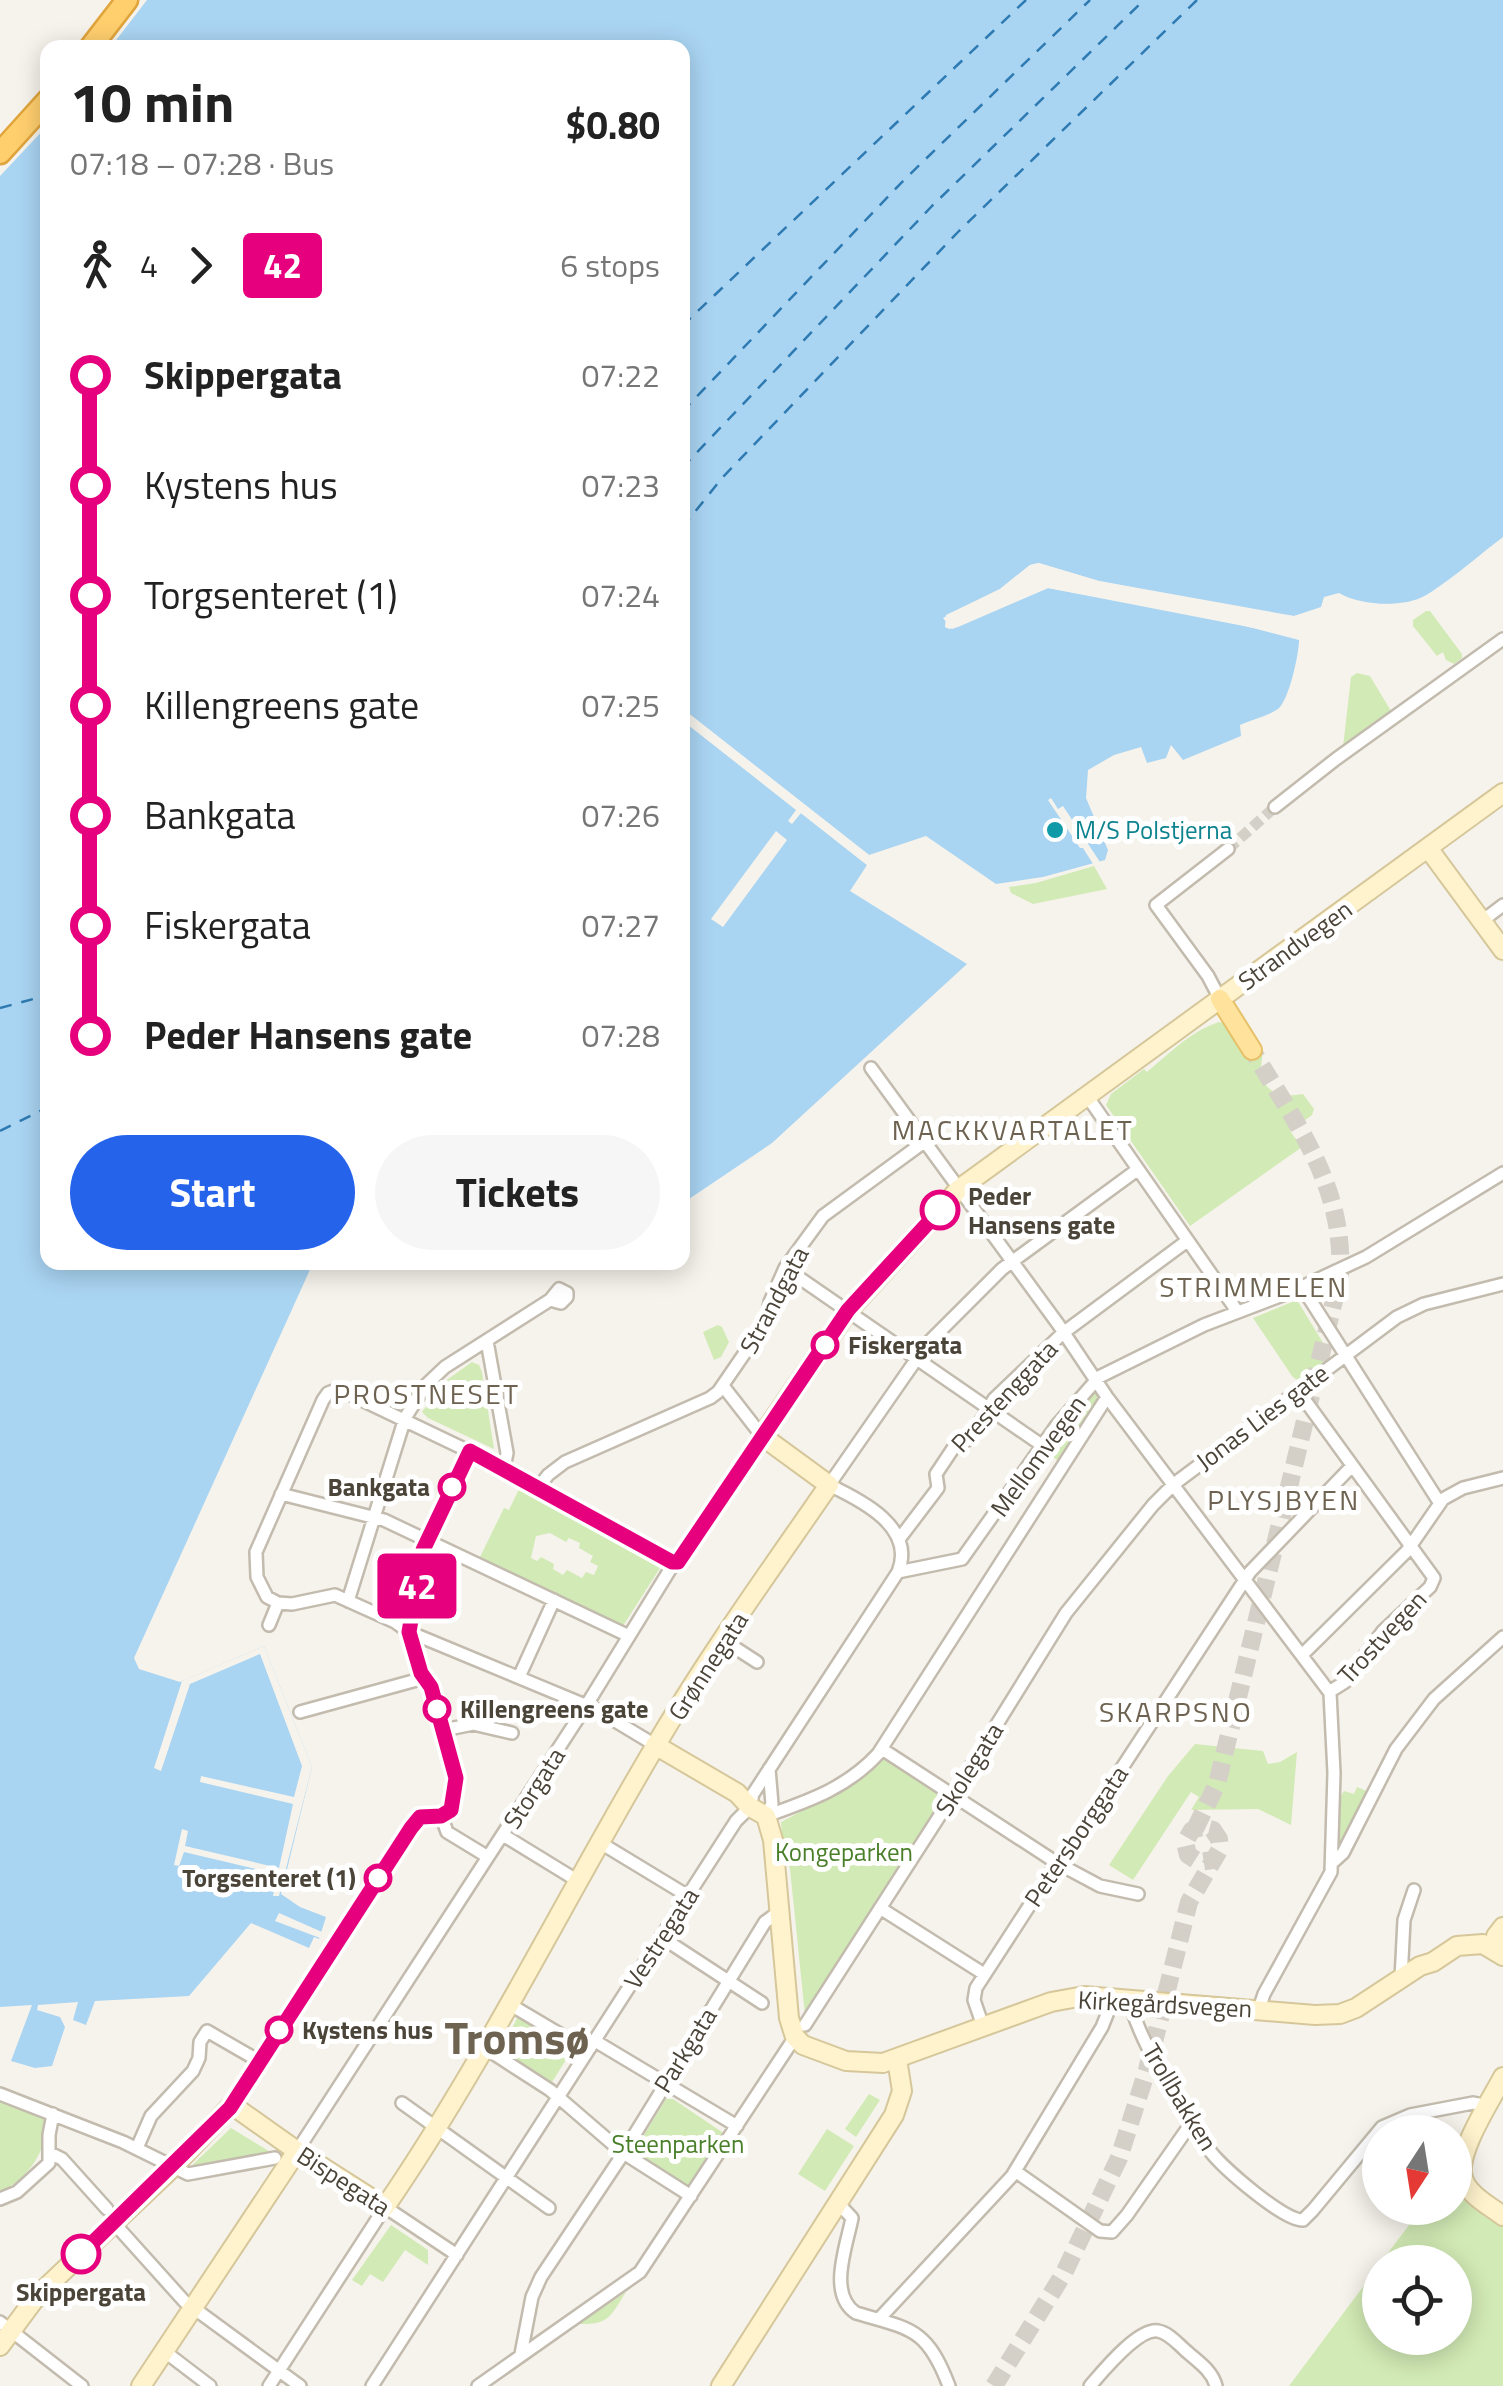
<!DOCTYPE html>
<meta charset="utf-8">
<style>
body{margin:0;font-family:"Titillium Web",sans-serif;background:#f6f6f6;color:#222;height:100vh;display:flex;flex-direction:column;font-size:38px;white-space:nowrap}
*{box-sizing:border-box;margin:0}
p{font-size:32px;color:#767676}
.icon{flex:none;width:55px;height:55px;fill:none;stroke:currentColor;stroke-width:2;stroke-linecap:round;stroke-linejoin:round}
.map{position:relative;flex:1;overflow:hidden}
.sheet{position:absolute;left:40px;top:40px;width:650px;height:1230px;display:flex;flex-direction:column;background:#fff;border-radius:20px;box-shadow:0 5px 25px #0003}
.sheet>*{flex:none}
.badge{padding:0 20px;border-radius:8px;font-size:35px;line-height:65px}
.needle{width:65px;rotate:192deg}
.fabs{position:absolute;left:1362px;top:2115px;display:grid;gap:20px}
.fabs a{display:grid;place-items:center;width:110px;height:110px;border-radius:50%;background:#fff;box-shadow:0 5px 25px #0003;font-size:50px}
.map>.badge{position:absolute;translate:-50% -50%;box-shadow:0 0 0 5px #fff}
.legs{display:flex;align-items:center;gap:15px;height:110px;padding:0 30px;font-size:32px}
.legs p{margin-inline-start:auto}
.overview{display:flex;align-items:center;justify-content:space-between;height:170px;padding:0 30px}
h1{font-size:55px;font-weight:700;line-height:75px}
.cta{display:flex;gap:20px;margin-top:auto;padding:20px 30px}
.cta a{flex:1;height:115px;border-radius:60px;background:#2563eb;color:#fff;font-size:40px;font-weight:700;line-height:115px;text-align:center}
.cta a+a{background:#f6f6f6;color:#222}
ul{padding:0 30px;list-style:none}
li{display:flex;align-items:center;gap:35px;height:110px;font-size:38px}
li i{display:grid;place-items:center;width:15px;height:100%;margin:0 12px;background:currentColor}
li i::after{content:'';width:25px;height:25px;margin:-12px;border:8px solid;border-radius:50%;background:#fff}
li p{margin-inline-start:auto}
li:first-child i{background:linear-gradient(#0000 50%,currentColor 0)}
li:last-child i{background:linear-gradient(currentColor 50%,#0000 0)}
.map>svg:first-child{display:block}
</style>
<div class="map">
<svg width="1503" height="2386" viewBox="0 0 1503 2386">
<rect width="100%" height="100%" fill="#f6f3ec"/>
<!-- green -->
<path fill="#d2eab5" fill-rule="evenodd" d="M1426 611H1430L1462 654V658L1454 664 1446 660 1443 652 1437 656 1413 626V620Z
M1357 673 1370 676 1391 711 1343 747 1351 677Z
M1094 866 1107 889 1033 904 1011 893 1009 887 1036 883Z
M1219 1022 1223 1023 1244 1055 1259 1046 1263 1051 1260 1075C1270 1096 1282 1097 1303 1094L1314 1109 1312 1115 1290 1131 1302 1147 1190 1226 1106 1105 1111 1094 1144 1069 1147 1072C1169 1054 1189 1032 1219 1022Z
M1297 1300 1328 1351 1326 1363 1300 1383 1292 1376 1253 1318Z
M718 1325 722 1327 729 1342 721 1357 714 1360 703 1332Z
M472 1362 479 1365 482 1372 494 1449 428 1418 422 1412 444 1382Z
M1093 1390H1098V1401L1091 1408 1090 1417 1060 1462 1046 1452 1071 1413Z
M519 1489 660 1568 623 1626 480 1557 504 1508 509 1510ZM550 1533 566 1542 569 1538 580 1543 579 1548 593 1556 590 1562 598 1566 594 1575 586 1572 582 1578 567 1570 563 1575 553 1569 554 1564 541 1557 537 1561 531 1558 536 1536Z
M1195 1744 1263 1751 1268 1764 1280 1762 1297 1752 1291 1825 1258 1809 1191 1810 1199 1797 1191 1792 1133 1880 1109 1865 1168 1776Z
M884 1756 946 1794 945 1798 805 2015 790 1869 783 1850 781 1822 859 1781Z
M1357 1787 1369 1792 1358 1807 1353 1828 1337 1854 1338 1801 1344 1791 1354 1794Z
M518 2016 574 2047 552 2082 501 2051Z
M869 2094 880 2100 856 2137 845 2129Z
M0 2098 45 2117C49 2151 29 2177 0 2193Z
M666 2099H673L722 2132 723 2136 690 2189 633 2153Z
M231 2128 272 2153 186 2171Z
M827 2129 854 2146 825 2191 798 2174Z
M1455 2188 1503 2223V2386H1289L1380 2264V2338H1455V2262H1381L1422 2208H1455Z
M391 2225 428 2250V2265L405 2250 383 2282 370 2274 362 2286 352 2280Z
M626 2292C610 2317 609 2325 577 2324Z"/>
<!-- water -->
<path fill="#a9d4f2" d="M147 0H1503V537C1484 551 1437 592 1418 599 1396 607 1359 605 1339 593L1324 597 1321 607 1294 616 1099 581 1039 563 1030 565 1000 589 943 618 952 629 1048 588 1295 636 1299 640C1299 654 1289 700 1278 709 1268 716 1251 720 1240 725L1241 736 1183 760 1171 745 1166 758 1147 763 1141 747 1114 755 1088 770 1086 798 1108 850 1105 860 1043 877 996 884 926 836 869 855 683 709 682 48H110Z
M47 126 48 1262 313 1263 134 1658 139 1669 180 1682 264 1646 312 1767 281 1894 300 1907 326 1917 319 1939 314 1937 309 1948 251 1923 189 1996 95 2001 86 2025 73 2020 78 2002 38 2005 37 2010 60 2017 65 2027 52 2066 35 2068 11 2061 32 2005 0 2007V176Z
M686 723 867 865 850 891 967 964 772 1143 683 1203 682 728Z"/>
<!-- pier -->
<path fill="#f6f3ec" d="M1038 563 1099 581 1260 612 1294 616 1313 611 1310 617 1295 621 1259 617 1098 586 1038 568 1003 594 959 613 948 622 955 623 1049 583 1227 616 1301 635 1299 640 1226 621 1048 588 958 627 949 629 945 627 946 615 1000 589 1030 565Z
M683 709 869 855 867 865 801 813 792 824 788 821 796 810 687 724 683 728 682 720 686 718Z
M1051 798 1058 809 1063 806 1102 865 1095 867 1083 848H1080L1048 800Z
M776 831 787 840 723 927 711 919Z
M264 1646 312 1767 279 1896H273L277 1874 184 1852 179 1866 174 1865 182 1829 188 1831 185 1846 279 1868 293 1804 200 1782 201 1776 294 1797 302 1766 260 1654 190 1684 161 1771 154 1768 182 1681Z
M279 1913 322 1932 320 1938 275 1921Z"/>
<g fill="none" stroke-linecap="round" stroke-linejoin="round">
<!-- ferry -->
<path stroke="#2e7ab2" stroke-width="2.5" stroke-dasharray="12 10" stroke-linecap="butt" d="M682 326 1026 0
M682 412 904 180 1090 0
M682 468 932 206 1144 0
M682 528 722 478 959 231 1197 0
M0 1008 48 995
M0 1131 48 1107"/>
<!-- street-tunnel -->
<path stroke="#d4d0c8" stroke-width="11" stroke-dasharray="11 5.5" stroke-linecap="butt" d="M1228 849 1275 807"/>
<!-- primary-tunnel -->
<path stroke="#d4d0c8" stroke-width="18" stroke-dasharray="18 9" stroke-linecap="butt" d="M1195 1829 1217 1784 1340 1276C1345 1185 1296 1124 1252 1050
M994 2386 1064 2273 1119 2158 1147 2070 1189 1902 1220 1849 1219 1839 1213 1830 1202 1827 1192 1830 1185 1842 1188 1855 1199 1862 1212 1860"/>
<defs>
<path id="street" d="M1275 807 1336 759 1503 639
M1482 921 1503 905
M1220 999 1208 976 1156 905 1228 849
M871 1068 1058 1324 1107 1397 1330 1693 1334 1773 1331 1872 1264 1994 1259 2009
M1087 1096 1237 1311
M785 1268 1043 1446
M1302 1287 1439 1502
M487 1341 507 1453 504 1468
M1299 1392 1434 1578 1430 1587 1383 1631 1345 1682 1329 1692
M539 1487 548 1475 565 1462 710 1398 718 1392 766 1322 770 1302 785 1268 823 1216 924 1142
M281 1494 384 1520 629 1636
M900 1538 938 1488 936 1474 956 1444 970 1439 994 1399 1063 1333 1187 1241
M898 1572 962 1559 1057 1425 1099 1377 1204 1325 1293 1291 1366 1257 1503 1173
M348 1601 405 1418 426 1385 445 1367 550 1300 559 1289 567 1293V1297L561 1303 550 1300
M269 1625 278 1603
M723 1640 757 1662
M1303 1654 1407 1551 1443 1499 1463 1488 1503 1478
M519 1677 554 1600
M300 1712 424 1678
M444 1730 473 1724 512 1733
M655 1745 597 1710 409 1632 395 1622 335 1595 292 1604 278 1603 267 1597 257 1577 256 1552 323 1400 328 1393 339 1389 504 1468 674 1563
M882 1749 1057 1863 1100 1886 1138 1894
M441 1815 447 1832 488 1857
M766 1816C808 1801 847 1788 878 1754L1107 1397
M766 1816 772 1804 769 1769
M503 1835 578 1881
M599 1842 688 1896
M1332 1863 1343 1853 1396 1749 1434 1699 1503 1637
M880 1908 984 1974
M661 1937 762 2003
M1401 1979 1404 1920 1414 1890
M1130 1998C1133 2032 1188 2121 1210 2151 1223 2168 1284 2221 1303 2220L1313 2210 1382 2127 1410 2115 1473 2103 1488 2106
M509 2004 575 2043 590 2048
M805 2025 953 1795 1066 1613 1153 1505 1174 1484 1397 1317 1424 1304 1503 1284
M983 2026 974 2000 976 1988 1057 1863 1067 1852 1250 1572 1352 1466
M595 2041 737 2126
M485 2048 550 2090 622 2152 691 2196
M0 2094 123 2142 188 2174 275 2158
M402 2103 549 2208
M232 2105 411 1828 420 1817 441 1815 451 1811 456 1778 431 1687 421 1673 409 1632 423 1550 470 1451
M137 2148 151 2116 193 2071 199 2058 200 2042 207 2031 259 2061
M297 2151 586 1706 674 1563 681 1559 762 1436 723 1386
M50 2153 62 2159 107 2209
M1015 2171 1100 2231 1112 2232 1127 2215 1192 2122
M0 2199 17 2192 49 2163V2135L53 2114
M838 2203 852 2218C847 2245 827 2294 856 2313 911 2329 927 2328 949 2386
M113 2222 184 2301 300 2386
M879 2319 1012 2176 1102 2027 1114 1997
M0 2322 82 2386
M164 2351 210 2386
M521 2354 532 2297 541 2277 619 2160 765 1922 780 1911
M269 2386 385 2207 457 2255
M372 2386 736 1821 750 1807 753 1794 898 1572C916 1528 863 1501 829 1485L927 1344 1002 1269 1137 1170
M478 2386 640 2272 795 2037
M1090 2386C1103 2371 1138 2328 1158 2331 1169 2333 1177 2343 1185 2350 1197 2361 1212 2370 1216 2386"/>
<path id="secondary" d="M1428 848 1503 950
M655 1745 737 1793 750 1807 766 1816 773 1840 789 2018 795 2037 803 2045 846 2061 883 2063 1051 2002 1084 1996 1315 2015 1340 2014 1356 2008 1420 1966 1433 1962 1457 1946 1483 1944 1503 1956
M1503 1948 1496 1949V1936L1503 1927
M1503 2077C1491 2100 1455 2154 1463 2178 1468 2195 1490 2206 1503 2216
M0 2346 37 2296 172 2168 232 2105 297 2151 385 2207C485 2061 563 1902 653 1750 706 1659 769 1572 829 1485L762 1436 848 1311 959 1189 1503 793
M141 2386 297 2151
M721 2386 894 2115 902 2091 897 2059"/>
<path id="primary" d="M1220 999 1252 1050"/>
<path id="highway" d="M90 48 127 0
M0 153 48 100"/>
</defs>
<!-- street casing -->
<use href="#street" stroke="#c2bbae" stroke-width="16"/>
<!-- secondary casing -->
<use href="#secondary" stroke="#d6c79b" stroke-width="22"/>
<!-- primary casing -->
<use href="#primary" stroke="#e6c16a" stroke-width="22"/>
<!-- highway casing -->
<use href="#highway" stroke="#e0a43c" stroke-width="25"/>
<!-- street -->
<use href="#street" stroke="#fff" stroke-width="11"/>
<!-- secondary -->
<use href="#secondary" stroke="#fff3cd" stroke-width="18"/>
<!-- primary -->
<use href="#primary" stroke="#ffe39c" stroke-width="18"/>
<!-- highway -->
<use href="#highway" stroke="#ffcf6e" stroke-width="20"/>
</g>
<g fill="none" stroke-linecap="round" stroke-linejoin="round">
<defs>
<path id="line-1" d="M81 2254 230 2108 411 1828 420 1817 441 1816 451 1810 456 1778 431 1687 421 1673 409 1632 423 1550 470 1451 672 1562H678L848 1310 940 1210"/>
</defs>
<!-- line-1 casing -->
<use href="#line-1" stroke="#fff" stroke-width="22"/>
<!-- line-1 -->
<use href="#line-1" stroke="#e6007e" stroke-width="15"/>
</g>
<!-- markers -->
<circle fill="#0f9aa8" stroke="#fff" stroke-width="4" cx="1055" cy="830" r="10"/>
<g fill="#fff" stroke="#e6007e" stroke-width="5">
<circle cx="940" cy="1210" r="18"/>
<circle cx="825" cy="1345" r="12"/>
<circle cx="452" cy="1487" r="12"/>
<circle cx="437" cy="1709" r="12"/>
<circle cx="378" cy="1878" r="12"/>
<circle cx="279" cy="2030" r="12"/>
<circle cx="81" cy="2254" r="18"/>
</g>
<g text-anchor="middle" stroke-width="10" stroke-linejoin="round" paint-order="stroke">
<!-- culture labels -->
<g font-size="25" fill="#0d838f" stroke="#fff" text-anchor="start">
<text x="1075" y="839">M/S Polstjerna</text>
</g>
<!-- street labels -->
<g font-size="25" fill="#4b4439" stroke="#fff">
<text transform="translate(1295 945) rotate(-36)" y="9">Strandvegen</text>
<text transform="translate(774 1300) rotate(-62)" y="9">Strandgata</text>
<text transform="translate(1004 1396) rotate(-47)" y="9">Prestenggata</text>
<text transform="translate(1262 1417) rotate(-37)" y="9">Jonas Lies gate</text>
<text transform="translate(1038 1456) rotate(-54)" y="9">Mellomvegen</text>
<text transform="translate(1382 1637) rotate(-47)" y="9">Trostvegen</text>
<text transform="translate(708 1666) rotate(-57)" y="9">Grønnegata</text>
<text transform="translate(969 1769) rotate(-58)" y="9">Skolegata</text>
<text transform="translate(534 1788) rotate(-57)" y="9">Storgata</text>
<text transform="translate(1076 1836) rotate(-56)" y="9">Petersborggata</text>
<text transform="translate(661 1938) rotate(-57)" y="9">Vestregata</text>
<text transform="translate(1165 2004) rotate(3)" y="9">Kirkegårdsvegen</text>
<text transform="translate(685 2050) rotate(-58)" y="9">Parkgata</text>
<text transform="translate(1180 2097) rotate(59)" y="9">Trollbakken</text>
<text transform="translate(344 2181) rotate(33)" y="9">Bispegata</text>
</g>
<!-- stop labels -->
<g font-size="25" font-weight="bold" fill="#4b4439" stroke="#fff" text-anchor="start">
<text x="968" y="1205">Peder<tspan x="968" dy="29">Hansens gate</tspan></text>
<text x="848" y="1354">Fiskergata</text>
<text x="430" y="1496" text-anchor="end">Bankgata</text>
<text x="460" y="1718">Killengreens gate</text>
<text x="356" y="1887" text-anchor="end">Torgsenteret (1)</text>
<text x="302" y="2039">Kystens hus</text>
<text x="81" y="2301" text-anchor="middle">Skippergata</text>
</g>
<!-- park labels -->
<g font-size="25" fill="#4a7f2a" stroke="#fff">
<text x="844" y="1861">Kongeparken</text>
<text x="678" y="2153">Steenparken</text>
</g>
<!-- neighbourhood labels -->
<g font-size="28" letter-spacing="2.5" fill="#6e6250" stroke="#fff">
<text x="1013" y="1140">MACKKVARTALET</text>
<text x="1254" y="1297">STRIMMELEN</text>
<text x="427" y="1404">PROSTNESET</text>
<text x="1284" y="1510">PLYSJBYEN</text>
<text x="1176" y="1722">SKARPSNO</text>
</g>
<!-- town labels -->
<g font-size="45" font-weight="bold" fill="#6e6250" stroke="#fff">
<text x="517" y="2054">Tromsø</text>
</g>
</g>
</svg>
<div class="fabs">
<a><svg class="needle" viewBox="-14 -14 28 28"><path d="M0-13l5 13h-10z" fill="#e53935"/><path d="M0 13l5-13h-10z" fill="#767676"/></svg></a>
<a><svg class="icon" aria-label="locate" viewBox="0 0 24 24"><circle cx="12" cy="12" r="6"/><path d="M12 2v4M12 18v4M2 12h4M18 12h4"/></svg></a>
</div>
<b class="badge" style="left:417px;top:1586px;background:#e6007e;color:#fff">42</b>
<section class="sheet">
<div class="overview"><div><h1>10 min</h1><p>07:18 – 07:28 · Bus</p></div><b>$0.80</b></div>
<div class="legs"><svg class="icon" aria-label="walk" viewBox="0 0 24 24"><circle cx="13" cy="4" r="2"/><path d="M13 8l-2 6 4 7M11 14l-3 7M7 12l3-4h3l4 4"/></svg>4<svg class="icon" aria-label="forward" viewBox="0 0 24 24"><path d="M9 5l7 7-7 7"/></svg><b class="badge" style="background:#e6007e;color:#fff">42</b><p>6 stops</p></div>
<ul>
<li><i style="color:#e6007e"></i><b>Skippergata</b><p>07:22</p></li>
<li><i style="color:#e6007e"></i><span>Kystens hus</span><p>07:23</p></li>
<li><i style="color:#e6007e"></i><span>Torgsenteret (1)</span><p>07:24</p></li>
<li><i style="color:#e6007e"></i><span>Killengreens gate</span><p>07:25</p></li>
<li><i style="color:#e6007e"></i><span>Bankgata</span><p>07:26</p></li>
<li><i style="color:#e6007e"></i><span>Fiskergata</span><p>07:27</p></li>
<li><i style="color:#e6007e"></i><b>Peder Hansens gate</b><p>07:28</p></li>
</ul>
<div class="cta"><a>Start</a><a>Tickets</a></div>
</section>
</div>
